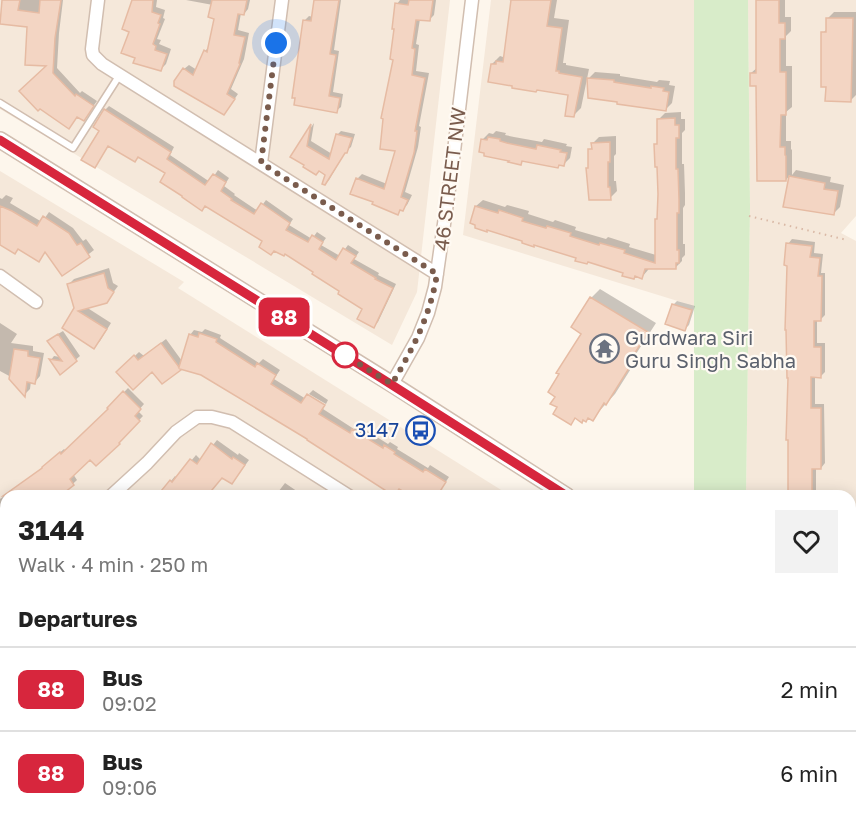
<!DOCTYPE html>
<meta charset="utf-8">
<style>
body{margin:0;font-family:"Golos Text",sans-serif;background:#f2f2f2;color:#222;height:100vh;display:flex;flex-direction:column;font-size:22px;white-space:nowrap}
*{box-sizing:border-box;margin:0}
p{font-size:20px;color:#767676}
.icon{flex:none;width:33px;height:33px;fill:none;stroke:currentColor;stroke-width:2;stroke-linecap:round;stroke-linejoin:round}
.map{position:relative;flex:1;overflow:hidden}
.panel{position:absolute;left:0px;top:490px;width:856px;height:338px;display:flex;flex-direction:column;background:#fff;border-radius:18px 18px 0 0;box-shadow:0 3px 15px #0003}
.panel>*{flex:none}
.badge{padding:0 12px;border-radius:9px;font-size:21px;line-height:39px}
.you{position:absolute;width:30px;height:30px;margin:-15px;border:4px solid #fff;border-radius:50%;background:#1a73e8;box-shadow:0 0 0 9px #1a73e833}
.map>.badge{position:absolute;translate:-50% -50%;box-shadow:0 0 0 3px #fff}
h2{padding:0 18px;font-size:22px;line-height:54px}
.round{display:grid;place-items:center;flex:none;width:63px;height:63px;border-radius:0px;background:#f2f2f2}
.overview{display:flex;align-items:center;justify-content:space-between;height:102px;padding:0 18px}
h1{font-size:28px;font-weight:700;line-height:45px}
ul{padding:0;list-style:none}
li{display:flex;align-items:center;gap:18px;height:84px;padding:0 18px;border-top:2px solid #e0e0e0}
li div{flex:1}
li b{display:block;font-size:22px}
li em{font-style:normal}
li .badge{min-width:66px;font-weight:700;text-align:center}
.map>svg:first-child{display:block}
</style>
<div class="map">
<svg width="856" height="827" viewBox="0 0 856 827">
<rect width="100%" height="100%" fill="#fdf6ec"/>
<!-- residential -->
<path fill="#f5e8da" d="M0 0H450L417 292 392 345 0 109Z
M491 0H694V306L463 235Z
M748 0H856V216L841 233 856 241V542H851L850 496H746L750 207Z
M0 171 184 282 178 288 511 496H6V767L0 760Z
M54 822H696V827H58Z"/>
<!-- education -->
<path fill="#f3e8fa" d="M856 614V827H738V822H850V615Z"/>
<!-- green -->
<path fill="#d8ecc9" d="M694 0H748L750 207 746 496H694Z"/>
<!-- shadow -->
<path fill="#0003" d="M4 0H63L59 33 57 68 80 93 82 91 97 101 84 119 78 116 40 107 49 65 28 25Z
M130 0H157L156 7 165 10 163 18 165 19 157 39 161 40 159 44 171 49 166 64 161 69 137 58 131 31 134 0Z
M186 0H250L248 9 244 14 241 13 238 30 249 33 244 59 231 89 238 94 224 114 184 69 189 65 197 70 205 51 209 47 215 17 213 5Z
M315 0H341L334 50 339 51 333 92 343 94 341 107 336 111 296 104 304 21 309 16 313 17Z
M400 0H436L434 15 429 20 420 19 416 44 419 45 416 71 429 73 419 126 421 127 418 147 405 192 412 195 407 205 397 213 357 179 362 174 387 184 397 150 395 58 397 4Z
M509 0H557L554 18 569 20 563 63H566V65L589 69 581 108 573 116 570 94 492 64 500 56 503 57 506 54 513 1Z
M757 0H785V17H791V31L786 36V66H792V107L786 112V141H791V149L792 150V175L796 170 831 177 830 182 844 185 840 207 833 214 784 205 790 175 786 180 757 84 751 73 758 67Z
M834 12H856V95L850 101 823 33 828 28V18Z
M595 72 620 74V76L657 82 659 80 670 81 669 85 675 86 672 103 665 110 589 78Z
M109 106 174 147 170 155 210 182 218 170 229 178 224 186 235 194 234 195 258 211 266 200 293 219 289 225 312 239 317 232 326 238 321 245 340 256 348 245 359 252 354 259 379 273 378 275 396 284 378 322 374 326 364 308 315 271 264 241 167 173 139 156 109 145 94 166 105 110Z
M681 112V119H685V130L682 133V164H684L685 193V205L683 208V244H685V255L682 258V261L675 268H649L648 270 642 277 636 275 634 277 625 272 524 241 471 222 476 206 483 200 505 207 507 205 529 211 528 214 553 222 555 220 576 227 575 230 606 239 608 237 630 244 629 247 656 255V219L659 217V194L656 144 659 141V119L665 113Z
M314 123 311 141 332 154 337 135 341 131 355 134 351 147 346 151 329 180 325 184 326 174 292 156Z
M496 131 506 133 505 135 514 137 542 142 544 139 567 144 566 146 572 147 570 158 564 164H560L558 166 524 160 521 163 482 140 489 133 493 134Z
M616 136V154L614 156V181H616L617 191 610 198 590 166V150L593 146V143L599 137Z
M6 195 13 198 10 203 42 222 49 212 73 228 83 241 86 239 94 250 63 274 46 251 39 260 19 248 15 252 0 229V198L2 199Z
M792 239 815 242 814 253 823 254 821 273H825V315L820 320H817V343H825V372L821 376H815V404H824L825 463 821 468H816V493H825V496H788L790 494 788 244Z
M109 268 113 283 118 286 106 302 86 307 111 323 100 341 94 347 76 309 69 284 74 279Z
M600 289 656 323 636 354 639 356 615 394 592 419 589 417H577L571 423 583 333 573 327 591 298Z
M677 301 695 306 689 325 685 329 673 305Z
M0 323 17 334 11 343 33 346V351L44 353 40 376 35 382 31 381 30 389 25 394 11 377 0 371Z
M205 329 221 335 220 338 259 363 263 359 280 370 274 379 306 399 308 396 324 407 323 409 354 429 358 425 388 444 390 442 398 447 397 449 428 468 430 465 449 477 441 489 453 496H413L400 488 309 440 201 373 181 367 118 372 139 352 144 356 166 339 182 361 190 335 194 330 202 332Z
M63 331 80 356 60 373 51 360 54 356 60 357 53 337Z
M128 388 144 404 138 411 143 416 122 438 90 458 73 474 77 480 63 493 60 496H6V532L0 535V499L44 467 64 449 66 451 110 409 109 408Z
M313 390 328 400 326 404 309 394Z
M217 440 238 455 239 453 249 460 236 478 223 476 206 496H166L168 495 171 481 175 476 177 478 196 455 201 460Z
M285 483 304 496H275Z
M6 676V743L0 734V679Z
M104 822H150L149 823 154 827H98Z
M179 822H197L192 827H184Z
M245 822H290L297 827H251Z
M408 822H443L441 827H411L407 825Z
M508 822H538L546 825 545 827H506Z
M609 822H647L645 827H609Z"/>
<!-- building -->
<path fill="#f3d5c3" stroke="#e6bba3" stroke-width="1.5" d="M2 0H20L18 10 39 13 40 0H61L55 38 53 73 75 96 76 94 94 106 84 121 77 117 69 129 40 109 38 111 19 91 46 66 25 65 27 27 0 24Z
M132 0H153L152 12 161 15 158 23 160 24 153 44 156 46 155 50 167 54 161 71 133 63 135 58 121 53 129 32 122 29Z
M212 0H247L244 15 238 14 234 35 245 37 239 63 240 64 227 94 235 99 224 115 174 86V81L183 68 193 75 204 50 207 52 214 19 208 17Z
M314 0H339L330 54 336 55 329 96 340 98 337 113 294 105 295 98H292L303 20 311 21Z
M409 0H433L430 21 416 20 412 48 415 49 412 75 425 78 415 131H417L414 153 401 197 408 200 403 211 400 210 398 215 372 204 373 202 350 194 356 178 384 189 395 151 380 149 383 119 381 118 393 60 390 59 394 29H392L395 3 408 5Z
M511 0H551L547 26 562 28 556 71H559V73L582 77 574 117 565 116 568 95 537 90 536 92 512 88V86L488 82 491 64H496V61L503 62Z
M756 0H779V23H785V39H780V72H786V115H781L780 147H785V155L786 156V181H757L756 86H750V73H756Z
M826 18H853L851 102 825 101 826 87H821V32H826Z
M587 78 614 80V82L651 88V86L664 88 663 91 669 92 666 111 617 104V102L588 98Z
M104 109 171 152 167 159 205 185 213 174 226 182 221 191 232 199 231 200 254 214 261 203 290 223 286 230 308 242 312 235 323 242 319 249 336 260 343 248 356 256 351 263 376 278 375 279 393 288 374 328 357 319 362 309 338 294 339 291 312 274 313 272 285 254 284 256 274 251 271 255 259 247 262 241 205 206 202 211 182 197V196L160 182 165 173 138 157 135 162 108 146 95 168 81 160 99 131 93 127Z
M675 118V125H679V138H676V169H678L679 200V213H677V250H679V263H676V269H645L642 279 635 276 634 279 622 276 623 273 588 262 587 264 575 261 576 258 534 245V247L522 243V241L487 230V232L475 228V225L470 223 475 206 498 213 499 210 523 218 522 221 546 228 547 226 571 233 570 236 599 245 600 243 625 250 624 253 655 263V219H657L658 194 657 167H655L654 144H657V119Z
M311 124 307 146 329 159 336 134 352 138 347 153H345L325 185 322 184 325 175 319 171 316 175 303 167 304 165 290 157Z
M488 137 500 139V141L507 143 536 149 537 145 561 150 560 152 567 153 564 166 559 165 558 168 522 161 521 165 508 162 509 161 484 156V153L479 152 481 139 487 140Z
M610 142V162H608V187H610L611 200H589L586 168H588V149H592L591 143Z
M789 176 825 183 824 189 838 191 834 215 783 207Z
M0 206 12 211 37 226 43 216 69 233 77 245 81 243 90 257 62 276 45 252 39 262 18 249 15 254 0 245Z
M786 243 812 246 810 257 820 258 818 276H822L821 321H814V347H821V378L811 377V408H821V469H812V496H788V440H786L788 378H787L786 330H785L787 266 784 265Z
M104 273 108 288 114 292 107 303 78 311 107 329 94 349 62 328 74 308 67 284Z
M590 297 648 332 628 364 631 365 606 405 604 403 593 421 588 418 586 422 583 420 582 423 575 418 571 425 553 414 557 407 550 404 555 397 548 392 559 374 556 373 581 334 571 327Z
M672 304 692 310 685 331 665 324Z
M199 333 217 339 216 342 255 367 257 363 276 375 271 384 301 403 307 394 325 405 319 414 350 433 352 429 383 448 384 445 395 452 394 454 423 472 425 469 446 482 437 496H411L399 489 394 496 307 440V439L201 375 180 369 181 370 162 384 152 372 133 390 116 372 134 355 138 360 161 343 179 367 189 334 198 337Z
M58 334 77 361 60 375 49 359 62 361 47 341Z
M14 349 28 351V356L40 358 35 384 27 382 25 397 9 379Z
M123 391 141 409 135 416 140 421 119 443 120 444 96 466 90 460 70 479 74 485 60 496H3L42 468V467L60 452 61 454 108 409 107 408Z
M211 443 232 459 233 457 245 465 232 484 222 478 207 496H168L161 491 170 480 172 482 190 459 197 464Z"/>
<g fill="none" stroke-linecap="round" stroke-linejoin="round">
<defs>
<path id="service" d="M0 103 73 148 119 76
M0 589 6 599
M168 822 174 827"/>
<path id="minor" d="M98 0 92 49 93 55 102 64 437 274
M261 163 282 0
M0 276 36 302
M392 384 418 338 428 313 435 287 452 168 472 0
M111 496 147 463 176 432 197 417H212L232 422 349 496
M0 573 6 569
M336 822 345 827
M375 827 378 822
M580 827 581 822"/>
<path id="tertiary" d="M0 140 392 384 567 496
M850 574H856
M0 789 6 797
M26 822 30 827"/>
</defs>
<!-- service casing -->
<use href="#service" stroke="#d1beb0" stroke-width="9"/>
<!-- minor casing -->
<use href="#minor" stroke="#d1beb0" stroke-width="15"/>
<!-- tertiary casing -->
<use href="#tertiary" stroke="#d1beb0" stroke-width="18"/>
<!-- path -->
<path stroke="#d9b8a5" stroke-width="2" stroke-dasharray="1.5 4.5" stroke-linecap="butt" d="M749 216 847 240"/>
<!-- service -->
<use href="#service" stroke="#fff" stroke-width="6"/>
<!-- minor -->
<use href="#minor" stroke="#fff" stroke-width="12"/>
<!-- tertiary -->
<use href="#tertiary" stroke="#fff" stroke-width="15"/>
</g>
<g fill="none" stroke-linecap="round" stroke-linejoin="round">
<defs>
<path id="line" d="M0 140 381 378 567 496"/>
</defs>
<!-- line casing -->
<use href="#line" stroke="#fff" stroke-width="14"/>
<!-- line -->
<use href="#line" stroke="#d7263d" stroke-width="9"/>
<!-- walk -->
<path stroke="#7a5c4d" stroke-width="6" stroke-dasharray="0 10.8" d="M276 43 261 163 437 274C430 317 413 348 392 384L341 353 345 355"/>
</g>
<!-- icons -->
<defs>
<symbol id="temple-ring" viewBox="-11 -11 22 22"><circle r="9.5" fill="#fffaf3" stroke="#6b7280" stroke-width="1.5"/><path d="M0-6L5-2H3V0L6.5 2.5H4V6H1.5V3h-3V6H-4V2.5H-6.5L-3 0V-2H-5Z" fill="#6b7280"/></symbol>
<symbol id="bus-ring" viewBox="-11 -11 22 22"><circle r="9.5" fill="#fffaf3" stroke="#1a4fb4" stroke-width="1.5"/><path d="M-5-6H5V4H4V6H2V4H-2V6H-4V4H-5ZM-3.5-4V0h7V-4ZM-3.5 1.2v1.5H-2V1.2ZM2 1.2v1.5H3.5V1.2Z" fill="#1a4fb4"/></symbol>
</defs>
<g fill-rule="evenodd">
<use href="#temple-ring" x="588" y="332" width="33" height="33"/>
<use href="#bus-ring" x="404" y="414" width="33" height="33"/>
</g>
<!-- markers -->
<circle fill="#fff" stroke="#d7263d" stroke-width="3" cx="345" cy="355" r="12"/>
<g text-anchor="middle" stroke-width="4.5" stroke-linejoin="round" paint-order="stroke">
<!-- street labels -->
<g font-size="20" fill="#7a5c4d" stroke="#fffaf3">
<text transform="translate(450 179) rotate(-83)" y="7">46 STREET NW</text>
</g>
<!-- worship labels -->
<g font-size="20" fill="#5b616d" stroke="#fffaf3" text-anchor="start">
<text x="625" y="345">Gurdwara Siri<tspan x="625" dy="23">Guru Singh Sabha</tspan></text>
</g>
<!-- transit labels -->
<g font-size="20" fill="#164399" stroke="#fffaf3" text-anchor="end">
<text x="399" y="437">3147</text>
</g>
</g>
</svg>
<div class="you" style="left:276px;top:43px"></div>
<b class="badge" style="left:284px;top:317px;background:#d7263d;color:#fff">88</b>
<section class="panel">
<div class="overview"><div><h1>3144</h1><p>Walk · 4 min · 250 m</p></div><a class="round"><svg class="icon" aria-label="heart" viewBox="0 0 24 24"><path d="M12 20l-8-8c-3-5 5-10 8-4 3-6 11-1 8 4z"/></svg></a></div>
<h2>Departures</h2>
<ul>
<li><span class="badge" style="background:#d7263d;color:#fff">88</span><div><b>Bus</b><p>09:02</p></div><em>2 min</em></li>
<li><span class="badge" style="background:#d7263d;color:#fff">88</span><div><b>Bus</b><p>09:06</p></div><em>6 min</em></li>
</ul>
</section>
</div>
